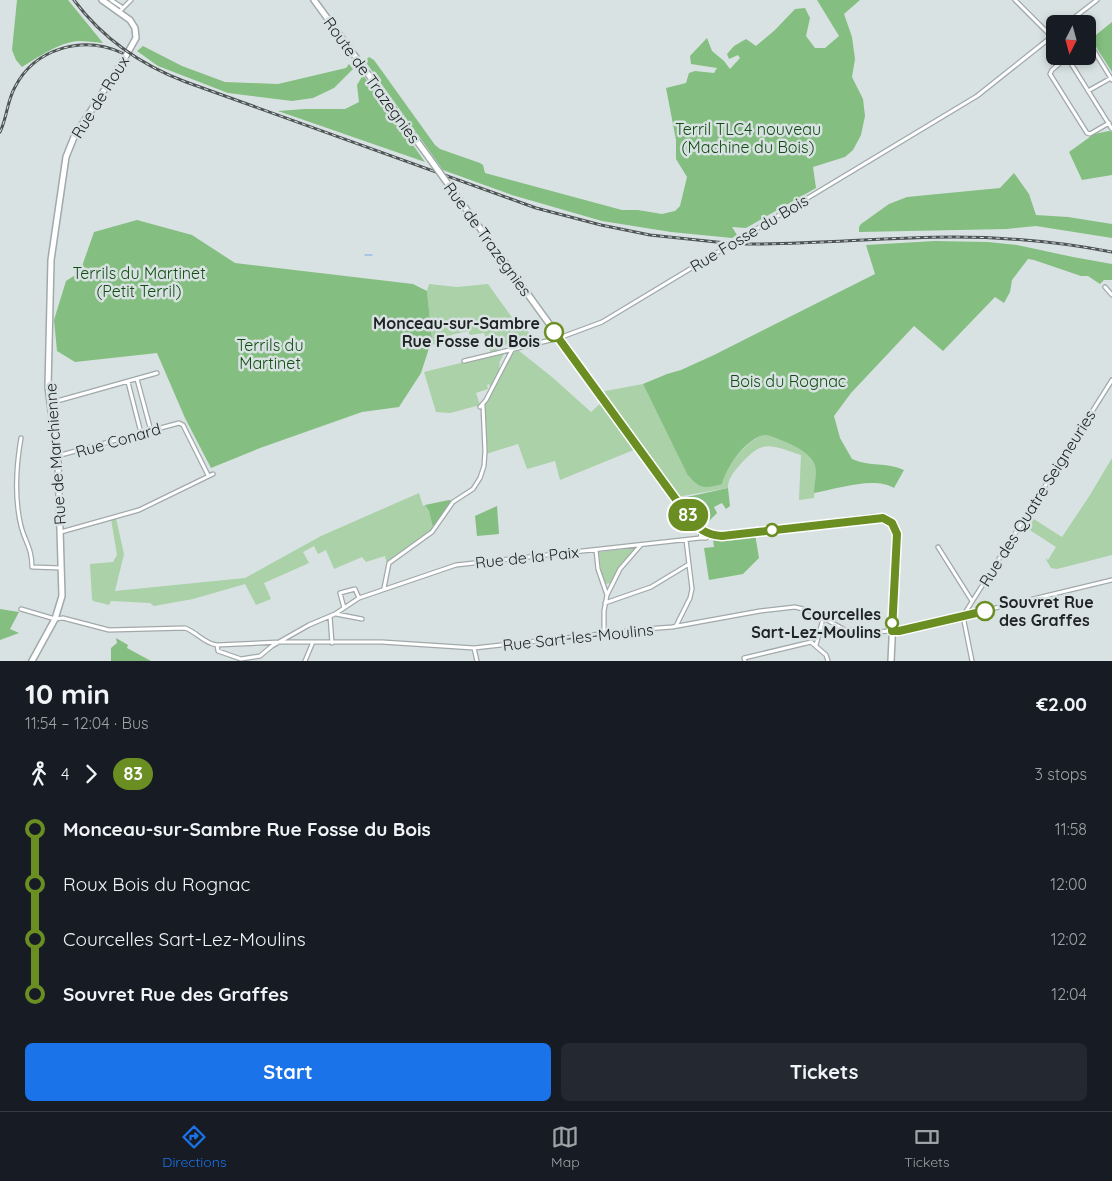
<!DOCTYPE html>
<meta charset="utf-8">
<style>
body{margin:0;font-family:Quicksand,sans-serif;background:#242831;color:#f1f3f6;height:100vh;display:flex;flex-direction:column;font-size:19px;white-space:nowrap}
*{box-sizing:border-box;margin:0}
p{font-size:16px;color:#9ea1a6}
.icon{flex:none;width:28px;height:28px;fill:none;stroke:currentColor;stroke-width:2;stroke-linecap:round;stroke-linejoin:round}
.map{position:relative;height:661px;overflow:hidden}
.details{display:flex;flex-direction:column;background:#171b24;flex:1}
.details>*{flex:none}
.badge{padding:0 10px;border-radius:16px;font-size:18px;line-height:32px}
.needle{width:32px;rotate:186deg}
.controls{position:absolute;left:1046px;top:15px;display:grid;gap:10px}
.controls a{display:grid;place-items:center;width:50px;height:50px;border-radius:8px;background:#171b24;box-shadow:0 2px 8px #0003;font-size:25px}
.map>.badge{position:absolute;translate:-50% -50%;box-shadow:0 0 0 2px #fff}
.legs{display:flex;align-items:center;gap:8px;height:55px;padding:0 25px;font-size:16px}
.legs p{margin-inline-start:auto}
.overview{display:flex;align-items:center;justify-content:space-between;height:85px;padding:0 25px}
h1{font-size:28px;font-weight:700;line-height:38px}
.cta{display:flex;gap:10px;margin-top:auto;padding:10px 25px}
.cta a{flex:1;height:58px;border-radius:8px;background:#1a73e8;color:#fff;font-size:20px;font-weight:700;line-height:58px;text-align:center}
.cta a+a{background:#242831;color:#f1f3f6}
ul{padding:0 25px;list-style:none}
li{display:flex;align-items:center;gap:18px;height:55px;font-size:19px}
li i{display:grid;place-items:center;width:8px;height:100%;margin:0 6px;background:currentColor}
li i::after{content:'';width:12px;height:12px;margin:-6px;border:4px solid;border-radius:50%;background:#171b24}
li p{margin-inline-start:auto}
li:first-child i{background:linear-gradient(#0000 50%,currentColor 0)}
li:last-child i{background:linear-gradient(currentColor 50%,#0000 0)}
.tab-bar{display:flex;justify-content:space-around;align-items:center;height:70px;border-top:1px solid #363941;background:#171b24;font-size:14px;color:#9ea1a6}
.tab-bar a{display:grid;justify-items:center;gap:2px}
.tab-bar .active{color:#1a73e8}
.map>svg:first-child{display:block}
</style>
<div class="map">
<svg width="1112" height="661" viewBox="0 0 1112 661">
<rect width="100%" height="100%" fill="#d8e2e2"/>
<!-- green -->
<path fill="#aad1a7" d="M429 284 457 287 488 284 516 323 521 322 536 342 515 348 511 342 503 346 501 343 498 344 501 351 491 353 484 333 470 335 468 331 451 335 452 340 431 345 432 339 427 291Z
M518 350 552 377 591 412 602 402 636 449 560 480 555 461 527 469 518 444 486 454 484 406 508 359 513 353Z
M505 352 499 363 500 364 499 368 501 369 491 389 489 384 487 385 488 389 476 393 480 405 450 413 436 412 424 372Z
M643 384 687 474 724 475C731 462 751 435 767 435 781 440 811 450 815 466 817 476 814 487 814 498L799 500 801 455C768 444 762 439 738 467 733 473 728 479 728 488L677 497 600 392Z
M1112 458V555L1057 569 1051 568 1045 558 1048 560 1056 547 1022 525 1029 516 1062 537 1090 495Z
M419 493 423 506 425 505 429 511 433 528 430 533 388 561 387 564 385 556 366 562 362 557 334 569 326 550 318 554 314 546 303 552 309 563 264 583 271 599 256 605 245 584 193 599 154 606 150 603 111 601 109 605 93 601 92 599 90 564 113 562 117 555 111 519 116 518 124 554 115 591 245 578 321 536Z
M634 548 635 551 620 565 611 583 605 584 601 571 599 552Z"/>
<!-- forest -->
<path fill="#84be80" d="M17 0H68L103 43C95 42 87 41 79 41 59 42 39 57 22 67L16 60 12 50Z
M817 0H860L844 14 852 37 855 59 852 77 863 99 865 116 861 135 853 150 845 157 813 167 816 188 746 228 732 227 737 235 732 238 671 232 602 221 512 195 443 170 365 61 369 57 374 60 435 145 440 149 480 163 483 165 485 173 622 210H638L662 214 675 211 680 206 687 177 676 159V140L666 88 686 83 689 73 695 71 714 73 717 68 691 64 690 56 707 38 712 51 724 61 730 69 740 58 738 55 729 59 727 54 734 46 746 39 756 46 775 30 795 9 805 8 810 18 806 36 815 48H825L839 36Z
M1112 22V72L1091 39Z
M143 46 182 66 225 82 278 84 346 68 349 64 353 69 334 88 313 98 292 101 228 93 158 66 137 51Z
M363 75 425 162 278 111 305 109H345L359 102 357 85Z
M1109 131 1112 132V175L1082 180 1069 152 1094 134Z
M1014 173 1029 194 1036 215 1068 217 1112 224V238L1036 226 1007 229 859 232V227L861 224 889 204 907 197 1000 188Z
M137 220 192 235 235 263 413 284 427 291 432 339 421 373 399 407 362 412 260 448 211 468 185 418 157 353 75 362 57 351 54 320 66 281 80 272 94 232Z
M935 241 988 242 1017 245 1073 257 1112 264V280H1104L1100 284 1088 276H1081L1034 260 1028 259 1012 280 1010 292 1004 303 995 297 943 351 914 326 851 393 834 416 840 438 852 459C870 467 886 462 904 470L894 488C874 476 837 489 814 493 814 484 817 475 815 466 811 450 781 440 767 435 748 435 726 467 722 484 703 489 700 489 687 474L643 384 667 374 681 370 714 355 875 274 866 245Z
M728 488 730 506 726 509 722 503 714 507 717 513 706 524 702 521 696 523 678 499Z
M449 500 452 501 433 528 429 511 425 505Z
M497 506 499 534 477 536 475 516Z
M755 534 759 558 743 574 709 580 704 548 714 547 713 539Z
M0 609 19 612 10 629 19 633 0 640Z
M116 638 128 645 127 648 151 661H111V648L117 643Z"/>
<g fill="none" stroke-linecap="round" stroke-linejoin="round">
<!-- stream -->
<path stroke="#7daaeb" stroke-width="1" d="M365 255H372"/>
<defs>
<path id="minor" d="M111 0 123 8
M1015 0 1052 37
M119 12 131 0
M1066 24 1097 0
M1088 41 1112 80
M1067 57 1052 70 1050 74 1087 133 1090 134 1109 123
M1067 57 1112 129
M1088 91 1111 78
M1105 287 1112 295
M464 361 559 338 602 322 977 96 1055 34
M137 379 151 431
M128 382 141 433
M50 403 157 373
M480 407 486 400 512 350
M21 438C16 467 14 497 21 526 25 542 32 548 32 567L61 568
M57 456 179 423 183 425 208 475
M702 531 700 538H706L709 534
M61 532 139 510 213 474
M938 547 972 601
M596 550 598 569 607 595 604 611V634
M384 588 389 563 432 532 453 502 473 489 480 478 484 466 485 451 483 406
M607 595 620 569 640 546
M605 603 651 587 689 564
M344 608 340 593 355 589 359 598
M21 609 55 619 63 618 109 630 185 628C197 632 203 643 217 645L280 642H382L474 648 645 629 672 627 760 611 795 607 811 611 845 630 861 632 899 631 1112 580
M336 614 362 619
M330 616 332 643
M963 616 1112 380
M963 616 972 661
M676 626 690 598 692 589 686 540
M217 645 218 651 241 659 260 656 272 646 309 625 335 614 359 598 456 565 700 538
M816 645 823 619
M474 648 477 661
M305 661 313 642
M745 661 744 658 811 642 826 655 828 661"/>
<path id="secondary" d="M314 0 430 159
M448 184 684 510C695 524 703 535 722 536L877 517C888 518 895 523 897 534L891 661
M32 661 55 619 62 596 58 463 48 387 51 260 66 157 74 137 123 61 136 38 135 28 130 20 102 0"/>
</defs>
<!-- minor casing -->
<use href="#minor" stroke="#a1a9aa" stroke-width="5.5"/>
<!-- secondary casing -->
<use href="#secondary" stroke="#a1a9aa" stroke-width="8"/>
<!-- minor -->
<use href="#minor" stroke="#fff" stroke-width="3"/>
<!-- secondary -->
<use href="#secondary" stroke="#fff" stroke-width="5"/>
<defs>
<path id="rail" d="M74 0C103 39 141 65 186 82L536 208 601 225 650 235 726 243
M0 132C7 118 7 101 15 87 35 48 83 35 122 53
M740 244C811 245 882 237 953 237 1006 237 1060 242 1112 252"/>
</defs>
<!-- rail casing -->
<use href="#rail" stroke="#4f5555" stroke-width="3"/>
<!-- rail -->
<use href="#rail" stroke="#d8e2e2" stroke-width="1" stroke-dasharray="4" stroke-linecap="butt"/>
<defs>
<path id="secondary-bridge" d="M430 159 448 184"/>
</defs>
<!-- secondary-bridge casing -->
<use href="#secondary-bridge" stroke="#a1a9aa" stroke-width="8" stroke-linecap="butt"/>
<!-- secondary-bridge -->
<use href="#secondary-bridge" stroke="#fff" stroke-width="5"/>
</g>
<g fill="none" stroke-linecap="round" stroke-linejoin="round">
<defs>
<path id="line-1" d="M554 332 688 516C697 528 706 535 722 536L883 518 892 523 897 534 892 631H899L985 611"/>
</defs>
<!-- line-1 casing -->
<use href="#line-1" stroke="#fff" stroke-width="11"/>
<!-- line-1 -->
<use href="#line-1" stroke="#6b8e23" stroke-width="8"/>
</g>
<!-- markers -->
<g fill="#fff" stroke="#6b8e23" stroke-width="2.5">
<circle cx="554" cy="332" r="9"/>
<circle cx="772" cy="530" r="6"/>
<circle cx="985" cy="611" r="9"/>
<circle cx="892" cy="623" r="6"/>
</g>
<g text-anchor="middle" stroke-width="5" stroke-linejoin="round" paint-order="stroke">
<!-- street labels -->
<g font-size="16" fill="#202424" stroke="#d8e2e2">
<text transform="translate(372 80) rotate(54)" y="6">Route de Trazegnies</text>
<text transform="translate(100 97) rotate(-58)" y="6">Rue de Roux</text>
<text transform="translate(749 233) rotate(-31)" y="6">Rue Fosse du Bois</text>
<text transform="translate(488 239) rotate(54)" y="6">Rue de Trazegnies</text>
<text transform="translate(118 440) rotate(-16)" y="6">Rue Conard</text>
<text transform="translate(55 454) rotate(-94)" y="6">Rue de Marchienne</text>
<text transform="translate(1037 498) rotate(-58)" y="6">Rue des Quatre Seigneuries</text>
<text transform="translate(527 557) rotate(-6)" y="6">Rue de la Paix</text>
<text transform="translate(578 637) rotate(-6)" y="6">Rue Sart-les-Moulins</text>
</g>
<!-- park labels -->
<g font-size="16" fill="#114d11" stroke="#d8e2e2">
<text x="748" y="135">Terril TLC4 nouveau<tspan x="748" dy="18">(Machine du Bois)</tspan></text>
<text x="139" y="279">Terrils du Martinet<tspan x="139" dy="18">(Petit Terril)</tspan></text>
<text x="270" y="351">Terrils du<tspan x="270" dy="18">Martinet</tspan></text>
<text x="788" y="387">Bois du Rognac</text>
</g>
<!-- stop labels -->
<g font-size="16" font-weight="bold" fill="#202424" stroke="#d8e2e2" text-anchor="end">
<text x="540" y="329">Monceau-sur-Sambre<tspan x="540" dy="18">Rue Fosse du Bois</tspan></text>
<text x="999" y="608" text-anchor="start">Souvret Rue<tspan x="999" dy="18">des Graffes</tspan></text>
<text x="881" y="620">Courcelles<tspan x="881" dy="18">Sart-Lez-Moulins</tspan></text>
</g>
</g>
</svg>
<div class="controls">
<a><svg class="needle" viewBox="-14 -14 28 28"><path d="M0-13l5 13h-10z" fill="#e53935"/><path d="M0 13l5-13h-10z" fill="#9ea1a6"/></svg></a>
</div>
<b class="badge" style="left:688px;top:515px;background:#6b8e23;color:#fff">83</b>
</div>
<section class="details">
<div class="overview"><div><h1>10 min</h1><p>11:54 – 12:04 · Bus</p></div><b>€2.00</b></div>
<div class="legs"><svg class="icon" aria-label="walk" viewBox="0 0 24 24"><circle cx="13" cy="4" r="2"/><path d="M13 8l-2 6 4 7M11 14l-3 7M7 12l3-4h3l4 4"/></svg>4<svg class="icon" aria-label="forward" viewBox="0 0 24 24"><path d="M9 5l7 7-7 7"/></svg><b class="badge" style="background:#6b8e23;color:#fff">83</b><p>3 stops</p></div>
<ul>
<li><i style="color:#6b8e23"></i><b>Monceau-sur-Sambre Rue Fosse du Bois</b><p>11:58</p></li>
<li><i style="color:#6b8e23"></i><span>Roux Bois du Rognac</span><p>12:00</p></li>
<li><i style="color:#6b8e23"></i><span>Courcelles Sart-Lez-Moulins</span><p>12:02</p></li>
<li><i style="color:#6b8e23"></i><b>Souvret Rue des Graffes</b><p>12:04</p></li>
</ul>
<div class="cta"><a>Start</a><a>Tickets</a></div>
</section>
<nav class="tab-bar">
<a class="active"><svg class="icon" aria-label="directions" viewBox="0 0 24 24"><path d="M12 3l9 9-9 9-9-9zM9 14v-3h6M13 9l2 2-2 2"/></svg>Directions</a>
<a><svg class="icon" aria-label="map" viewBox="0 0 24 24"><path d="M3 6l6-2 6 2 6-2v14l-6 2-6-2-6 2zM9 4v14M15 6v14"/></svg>Map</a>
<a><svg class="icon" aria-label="tickets" viewBox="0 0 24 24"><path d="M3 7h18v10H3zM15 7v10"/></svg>Tickets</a>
</nav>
